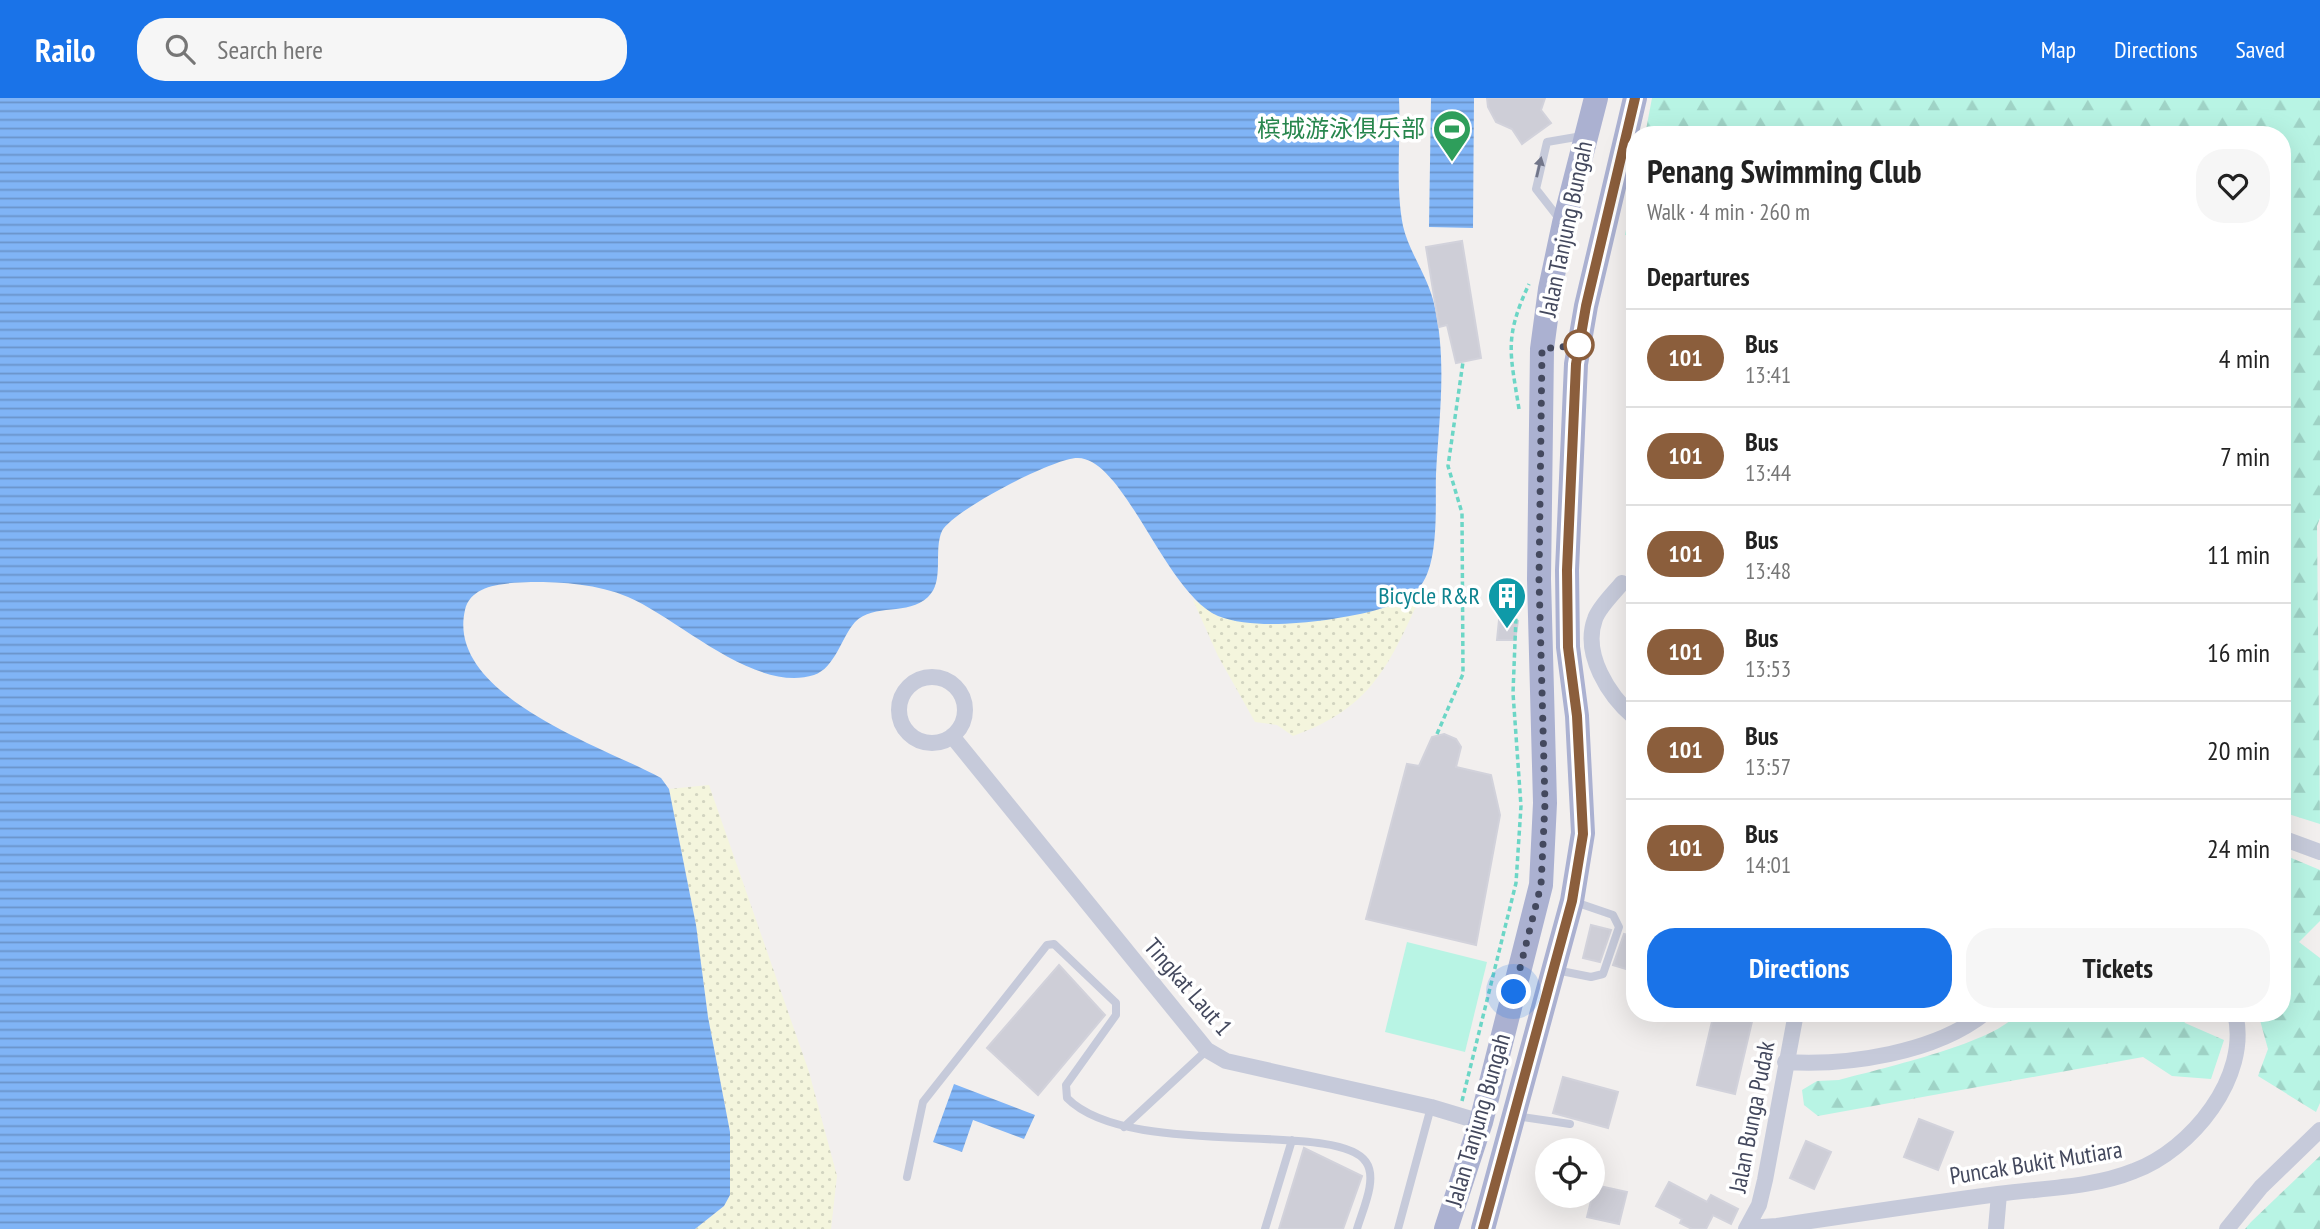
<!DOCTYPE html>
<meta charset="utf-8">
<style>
body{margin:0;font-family:"PT Sans Narrow","Noto Sans SC",sans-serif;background:#f6f6f6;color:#222;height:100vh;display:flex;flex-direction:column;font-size:26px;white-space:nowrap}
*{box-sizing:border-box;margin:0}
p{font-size:23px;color:#767676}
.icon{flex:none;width:38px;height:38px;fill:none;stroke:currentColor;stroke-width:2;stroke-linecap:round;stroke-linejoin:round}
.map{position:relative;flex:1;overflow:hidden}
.drawer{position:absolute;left:1626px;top:28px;width:665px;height:896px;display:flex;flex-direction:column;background:#fff;border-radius:28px;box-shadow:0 7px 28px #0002}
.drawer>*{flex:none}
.badge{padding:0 14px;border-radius:23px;font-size:24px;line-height:46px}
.controls{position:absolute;left:1535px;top:1040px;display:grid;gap:14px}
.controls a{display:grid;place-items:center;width:70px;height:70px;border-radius:50%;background:#fff;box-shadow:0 7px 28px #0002;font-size:35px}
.you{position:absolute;width:35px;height:35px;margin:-18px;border:5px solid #fff;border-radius:50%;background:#1a73e8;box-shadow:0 0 0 10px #1a73e833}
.map>.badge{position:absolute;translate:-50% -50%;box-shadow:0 0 0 4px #fff}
h2{padding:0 21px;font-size:26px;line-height:63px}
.round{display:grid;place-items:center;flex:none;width:74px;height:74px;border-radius:28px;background:#f6f6f6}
.overview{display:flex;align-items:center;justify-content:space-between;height:119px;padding:0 21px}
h1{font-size:33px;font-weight:800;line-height:52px}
.button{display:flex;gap:14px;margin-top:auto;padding:14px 21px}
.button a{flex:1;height:80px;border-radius:28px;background:#1a73e8;color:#fff;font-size:28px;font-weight:800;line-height:80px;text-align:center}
.button a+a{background:#f6f6f6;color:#222}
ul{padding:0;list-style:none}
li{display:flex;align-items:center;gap:21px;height:98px;padding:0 21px;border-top:2px solid #e0e0e0}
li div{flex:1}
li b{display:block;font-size:26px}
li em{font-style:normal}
li .badge{min-width:77px;font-weight:700;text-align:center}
header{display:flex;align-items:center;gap:42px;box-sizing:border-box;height:98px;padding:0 35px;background:#1a73e8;color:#fff}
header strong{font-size:33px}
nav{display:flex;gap:38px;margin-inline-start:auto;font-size:24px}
.search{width:490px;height:63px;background:#f6f6f6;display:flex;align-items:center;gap:18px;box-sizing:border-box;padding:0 24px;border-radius:28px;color:#767676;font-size:26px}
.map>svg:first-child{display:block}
</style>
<header>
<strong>Railo</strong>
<div class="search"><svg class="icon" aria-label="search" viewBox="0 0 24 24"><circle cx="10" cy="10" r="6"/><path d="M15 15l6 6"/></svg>Search here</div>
<nav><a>Map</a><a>Directions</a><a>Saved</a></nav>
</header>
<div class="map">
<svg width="2320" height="1131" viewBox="0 0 2320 1131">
<defs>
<pattern id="forest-firs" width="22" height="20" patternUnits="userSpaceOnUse" patternTransform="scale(1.75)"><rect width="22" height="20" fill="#b8f4e4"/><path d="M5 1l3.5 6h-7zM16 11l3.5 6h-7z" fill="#9fd3c6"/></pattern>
<pattern id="sand-dots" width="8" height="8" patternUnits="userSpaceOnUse" patternTransform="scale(1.75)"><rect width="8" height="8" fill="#f4f5dd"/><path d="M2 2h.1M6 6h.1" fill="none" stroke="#d2d4c0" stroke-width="1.8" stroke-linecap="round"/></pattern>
<pattern id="water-rules" width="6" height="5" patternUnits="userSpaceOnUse" patternTransform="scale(1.75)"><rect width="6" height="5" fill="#80b4f6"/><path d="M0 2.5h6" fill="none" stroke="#6a94ca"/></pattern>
</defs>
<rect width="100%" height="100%" fill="#f2efee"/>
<!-- green -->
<path fill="#b8f4e4" d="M1407 844 1487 864 1465 954 1385 934Z"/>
<!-- forest -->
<path fill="url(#forest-firs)" d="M1652 0H2320V420L2317 428 2320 726 2282 714V37H1645Z
M1634 89V139L1625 137Z
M2282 756 2320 772V823L2299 844 2320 860V1005L2316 1014 2258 978 2268 951 2258 915H2282Z
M2017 915H2179L2185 925 2224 942 2211 981 2172 978 2143 959 1818 1018 1804 1007 1802 992 1817 983 1839 982C1875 972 2000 944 2017 915Z
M2320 1058V1131H2245L2251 1124Z"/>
<!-- sand -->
<path fill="url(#sand-dots)" d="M1417 493H1423C1390 565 1373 610 1293 638L1277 627 1255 624 1218 558 1193 502 1224 520 1267 525 1308 524 1379 511Z
M709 687 809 974 837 1078 831 1131H695L724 1108 730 1097V1034L708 919 696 827 669 691Z"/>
<!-- water -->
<path fill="url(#water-rules)" d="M0 0H1399C1401 41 1395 87 1403 128 1409 155 1429 179 1435 210 1447 266 1439 320 1436 376 1435 407 1440 468 1418 491 1400 511 1351 518 1326 522 1293 526 1249 530 1218 518 1165 495 1125 361 1078 360 1055 359 952 413 942 433 933 453 945 483 928 499 908 518 874 505 855 524 841 540 835 570 814 577 755 596 678 520 628 499 597 486 564 484 531 484 508 485 471 485 465 512 445 598 605 649 661 680L669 691 696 827 708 919 730 1034V1097L724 1108 695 1131H0Z
M1431 0H1474L1473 130 1429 129Z
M954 986 1035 1017 1024 1041 973 1022 962 1054 933 1044Z"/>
<!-- building -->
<path fill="#ceced7" stroke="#d2d2db" stroke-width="2" d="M1487 0H1545L1541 12 1551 25 1522 46 1512 31 1496 24 1488 9Z
M1462 143 1481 260 1456 265 1447 227 1439 229 1426 149Z
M1499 522 1518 523 1515 542H1497Z
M1444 636 1456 641 1461 649 1456 669 1491 677 1500 717 1476 847 1366 821 1407 666 1419 668 1432 639Z
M1591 827 1611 832 1600 864 1583 860Z
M1624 836 1634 838V865L1628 864 1626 871 1613 867Z
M1059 867 1105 917 1038 997 987 950Z
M1714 915H1754L1735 996 1697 987Z
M1563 979 1618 994 1608 1030 1553 1015Z
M1919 1021 1953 1034 1938 1072 1904 1059Z
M1806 1043 1831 1054 1814 1091 1790 1080Z
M1304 1050 1362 1078 1343 1131H1279Z
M1669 1084 1707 1104 1711 1097 1738 1111 1731 1126 1713 1117 1706 1131H1692L1680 1125 1682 1121 1656 1108Z
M1595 1087 1627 1094 1619 1126 1587 1119Z"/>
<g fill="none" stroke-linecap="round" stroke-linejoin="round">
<!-- path -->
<path stroke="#6cd6c6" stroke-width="3.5" stroke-dasharray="5 3.5" stroke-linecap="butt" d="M1519 311C1510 254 1504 240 1529 186
M1437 636 1463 576 1462 415 1448 368 1463 264
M1462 1003 1516 785 1521 708 1513 595 1517 493"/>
<!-- lane -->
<path stroke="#c6cada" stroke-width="8" d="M1561 123 1536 91 1547 44 1582 38
M1556 872 1591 879 1603 876 1619 829 1613 817 1575 804
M1516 1018 1570 1026
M1124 1029 1207 952
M907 1079 923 1004 1047 847 1054 846 1116 905V917L1066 987 1067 1000C1129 1063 1338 1021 1366 1064 1378 1081 1362 1113 1357 1131
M1265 1131 1292 1042
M1398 1131 1431 1009"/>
<!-- street -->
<path stroke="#c6cada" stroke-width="16" d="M1622 485C1614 495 1599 509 1595 521 1582 556 1609 598 1634 619
M899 612a33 33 0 1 1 66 0a33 33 0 1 1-66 0Z
M952 638 1207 952 1226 963 1431 1009 1481 1024
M2282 740 2320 754
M1785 964C1848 968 1935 955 1985 915
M1747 1130 1777 1128C1850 1117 1924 1106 1998 1096 2042 1090 2092 1090 2134 1073 2191 1052 2251 979 2235 915
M1746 1131 1759 1107 1765 1082 1796 915
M1996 1131 1999 1096
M2227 1131 2261 1089 2320 1032"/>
<!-- primary -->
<path stroke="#abb1d1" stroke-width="24" d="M1446 1131 1481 1024 1541 787 1545 705 1539 481 1542 251 1550 191 1564 125 1596 0
M1483 1131 1572 803 1583 735 1577 618 1568 549 1567 472 1576 266 1586 208 1635 0"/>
</g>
<!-- one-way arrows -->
<defs><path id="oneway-solid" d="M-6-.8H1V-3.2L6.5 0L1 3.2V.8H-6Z" transform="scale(1.75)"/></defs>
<use fill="#727689" href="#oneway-solid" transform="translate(1539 69) rotate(-77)"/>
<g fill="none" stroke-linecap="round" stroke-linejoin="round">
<defs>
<path id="line" d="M1483 1131 1572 803 1583 736 1577 618 1568 549 1567 472 1576 266 1586 208 1635 0"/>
</defs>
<!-- line casing -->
<use href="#line" stroke="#fff" stroke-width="16"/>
<!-- line -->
<use href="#line" stroke="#8b5e3c" stroke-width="10"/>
<!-- walk -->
<path stroke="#44495e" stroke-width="7" stroke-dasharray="0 12.6" d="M1514 894 1541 787 1545 705 1539 481 1542 251 1579 247"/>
</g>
<!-- icons -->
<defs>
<symbol id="stadium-pin" viewBox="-11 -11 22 30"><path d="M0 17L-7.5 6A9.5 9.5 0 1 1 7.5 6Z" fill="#2e9e5b" stroke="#fff"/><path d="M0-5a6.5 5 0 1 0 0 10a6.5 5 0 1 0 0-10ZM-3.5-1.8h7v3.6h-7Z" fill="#fff"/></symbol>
<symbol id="building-pin" viewBox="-11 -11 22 30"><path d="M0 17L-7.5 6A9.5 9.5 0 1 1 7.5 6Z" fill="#0f9aa8" stroke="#fff"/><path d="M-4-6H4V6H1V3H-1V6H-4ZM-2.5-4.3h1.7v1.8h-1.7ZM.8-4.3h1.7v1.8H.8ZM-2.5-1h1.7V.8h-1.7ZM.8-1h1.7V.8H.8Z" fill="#fff"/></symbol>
</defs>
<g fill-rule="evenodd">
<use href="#stadium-pin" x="1430" y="9" width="44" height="60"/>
<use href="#building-pin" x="1485" y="476" width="44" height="60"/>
</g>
<!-- markers -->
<circle fill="#fff" stroke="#8b5e3c" stroke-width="3.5" cx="1579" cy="247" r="14"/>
<g text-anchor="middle" stroke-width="7" stroke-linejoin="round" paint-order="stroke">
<!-- leisure labels -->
<g font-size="24" fill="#27864d" stroke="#fff" text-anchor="end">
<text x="1425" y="39">槟城游泳俱乐部</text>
</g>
<!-- street labels -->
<g font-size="24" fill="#44495e" stroke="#fff">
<text transform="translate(1566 131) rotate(-78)" y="8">Jalan Tanjung Bungah</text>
<text transform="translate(1188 889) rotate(49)" y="8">Tingkat Laut 1</text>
<text transform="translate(1752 1019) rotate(-79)" y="8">Jalan Bunga Pudak</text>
<text transform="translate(1478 1022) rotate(-74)" y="8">Jalan Tanjung Bungah</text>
<text transform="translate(2036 1065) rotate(-9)" y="8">Puncak Bukit Mutiara</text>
</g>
<!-- culture labels -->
<g font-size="24" fill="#0d838f" stroke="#fff" text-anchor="end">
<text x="1480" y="506">Bicycle R&amp;R</text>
</g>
</g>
</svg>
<div class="controls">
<a><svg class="icon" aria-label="locate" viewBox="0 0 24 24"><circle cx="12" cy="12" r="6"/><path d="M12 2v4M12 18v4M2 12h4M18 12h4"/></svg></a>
</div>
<div class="you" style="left:1514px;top:894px"></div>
<section class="drawer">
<div class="overview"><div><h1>Penang Swimming Club</h1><p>Walk · 4 min · 260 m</p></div><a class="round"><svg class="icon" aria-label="heart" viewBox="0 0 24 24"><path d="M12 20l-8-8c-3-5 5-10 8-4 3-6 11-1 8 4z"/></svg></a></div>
<h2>Departures</h2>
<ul>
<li><span class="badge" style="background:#8b5e3c;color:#fff">101</span><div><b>Bus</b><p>13:41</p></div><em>4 min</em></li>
<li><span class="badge" style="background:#8b5e3c;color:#fff">101</span><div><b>Bus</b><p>13:44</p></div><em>7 min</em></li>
<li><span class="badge" style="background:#8b5e3c;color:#fff">101</span><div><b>Bus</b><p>13:48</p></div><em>11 min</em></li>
<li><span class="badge" style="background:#8b5e3c;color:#fff">101</span><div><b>Bus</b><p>13:53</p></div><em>16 min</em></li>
<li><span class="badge" style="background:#8b5e3c;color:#fff">101</span><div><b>Bus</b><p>13:57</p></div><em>20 min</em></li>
<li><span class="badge" style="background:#8b5e3c;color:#fff">101</span><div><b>Bus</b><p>14:01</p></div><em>24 min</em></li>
</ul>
<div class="button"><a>Directions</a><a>Tickets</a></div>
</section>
</div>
